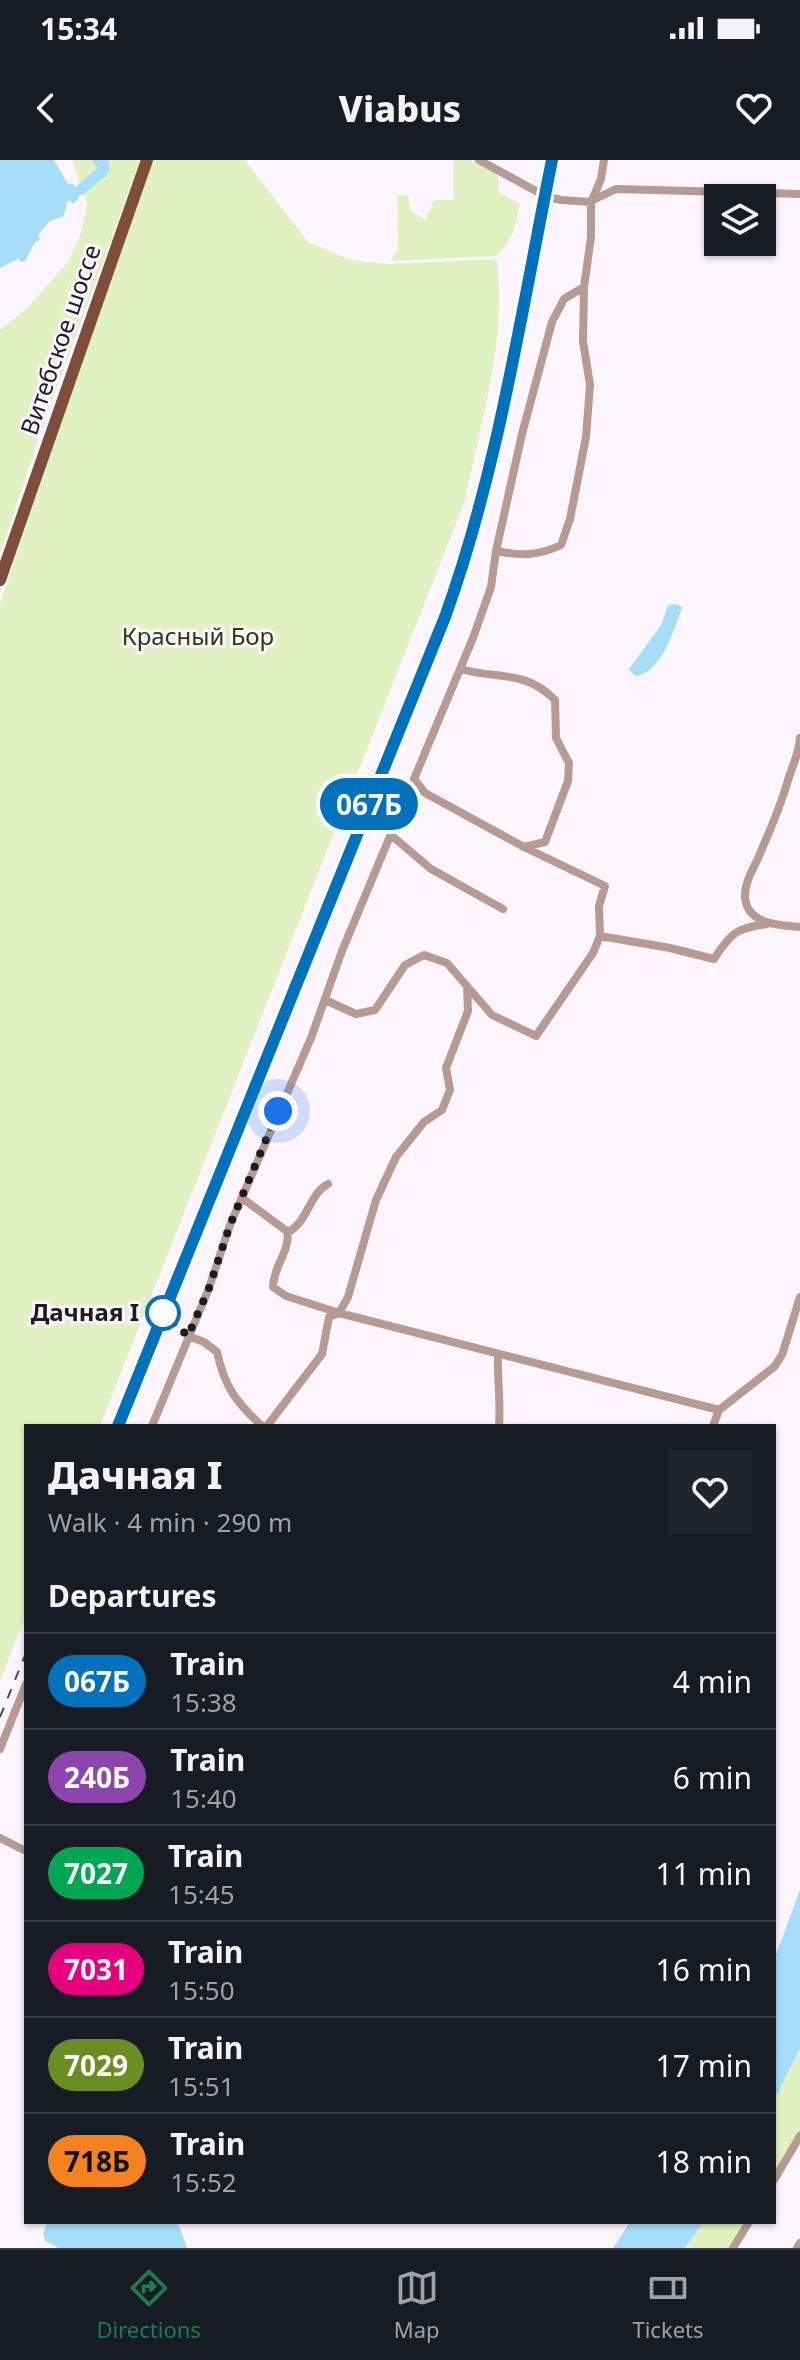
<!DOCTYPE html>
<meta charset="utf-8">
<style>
body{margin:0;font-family:"Noto Sans",sans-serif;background:#20242c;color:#f1f3f6;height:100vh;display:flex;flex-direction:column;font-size:30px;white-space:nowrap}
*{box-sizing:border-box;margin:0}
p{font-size:26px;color:#9ea1a6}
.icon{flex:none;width:44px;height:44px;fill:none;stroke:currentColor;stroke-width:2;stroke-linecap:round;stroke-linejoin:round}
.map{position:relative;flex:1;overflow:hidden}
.details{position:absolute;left:24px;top:1264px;width:752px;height:800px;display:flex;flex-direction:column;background:#171b24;border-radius:0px;box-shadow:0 2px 6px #0004}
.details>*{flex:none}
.badge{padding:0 16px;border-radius:26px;font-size:28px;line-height:52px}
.buttons{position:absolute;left:704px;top:24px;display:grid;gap:16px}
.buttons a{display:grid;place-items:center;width:72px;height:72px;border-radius:0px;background:#171b24;box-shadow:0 2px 6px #0004;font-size:40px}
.you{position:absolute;width:40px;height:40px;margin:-20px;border:6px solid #fff;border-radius:50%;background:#1a73e8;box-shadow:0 0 0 12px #1a73e833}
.map>.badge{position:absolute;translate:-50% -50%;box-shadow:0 0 0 4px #fff}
h2{padding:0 24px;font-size:30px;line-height:72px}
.round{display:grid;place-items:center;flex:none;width:84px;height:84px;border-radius:0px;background:#20242c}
.headline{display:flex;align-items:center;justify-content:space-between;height:136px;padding:0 24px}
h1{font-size:38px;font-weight:800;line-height:60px}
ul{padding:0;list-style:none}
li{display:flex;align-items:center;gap:24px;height:96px;padding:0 24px;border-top:2px solid #363941}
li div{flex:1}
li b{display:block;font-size:30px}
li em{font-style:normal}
li .badge{min-width:88px;font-weight:700;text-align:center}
.status{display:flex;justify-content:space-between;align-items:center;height:56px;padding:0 40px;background:#171b24;direction:ltr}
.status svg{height:22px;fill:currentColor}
header{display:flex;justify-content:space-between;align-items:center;height:104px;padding:0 24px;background:#171b24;font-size:36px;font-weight:800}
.tab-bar{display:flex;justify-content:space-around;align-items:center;height:112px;border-top:2px solid #363941;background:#171b24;font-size:22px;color:#9ea1a6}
.tab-bar a{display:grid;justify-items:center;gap:4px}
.tab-bar .selected{color:#1c7b52}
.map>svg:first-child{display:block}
</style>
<div class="status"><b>15:34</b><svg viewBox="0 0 49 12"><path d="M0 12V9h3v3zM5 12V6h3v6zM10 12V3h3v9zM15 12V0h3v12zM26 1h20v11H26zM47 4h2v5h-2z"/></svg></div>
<header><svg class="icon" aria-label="back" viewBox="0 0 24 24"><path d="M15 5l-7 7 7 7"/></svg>Viabus<svg class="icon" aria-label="heart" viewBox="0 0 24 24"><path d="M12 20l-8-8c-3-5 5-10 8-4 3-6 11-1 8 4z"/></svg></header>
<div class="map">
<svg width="800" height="2088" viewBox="0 0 800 2088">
<rect width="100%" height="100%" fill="#fdf5ff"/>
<!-- green -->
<path fill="#e1f2c2" d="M72 0H140L37 283 0 395V170L27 148 68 102 81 73 87 43Z
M150 0H245L308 82 351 100 388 104 497 99C507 180 481 262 465 341L100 1266H26V1455L0 1521V444Z
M453 0H471L498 15 499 32 520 44C516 65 513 80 497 96L391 101 398 88 397 35H408L410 50 425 60 434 40H453Z
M800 1888V1971L774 2015V1941Z
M703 2062H747L732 2088H685Z"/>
<!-- water -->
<path fill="#a6ddf9" d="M0 0H54L68 24H74L79 38 73 44 71 41 67 42 64 56 50 61 38 75 40 80 35 82 25 101 20 102V98L0 108Z
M676 444 682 447C675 468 661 514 635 516L629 509 661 465 668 445Z
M800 1730V1888L774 1941V1800Z
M47 2062H173L179 2066 187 2088H59L45 2081 43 2074Z
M630 2062H703L685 2088H613Z"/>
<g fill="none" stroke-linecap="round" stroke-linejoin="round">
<!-- river -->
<path stroke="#a6ddf9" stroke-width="11" d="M80 30 103 11 104 5 98 0"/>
<!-- minor -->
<path stroke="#b89b90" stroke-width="8" d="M479 0 545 36 561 40 591 42
M591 41 616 29 800 34
M496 391C521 396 538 396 561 385L570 359 586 277 590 225 583 181 584 127
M461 509C499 520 524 509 555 540L556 578 569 603 568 621 545 682 524 687
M800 578C799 594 793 604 788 620 781 646 770 670 759 696 754 708 744 723 745 737 747 765 780 765 800 767
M415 620 425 633 524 687 605 726 599 746 600 776
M391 675 431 709 503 749
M325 840 356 854 375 850 405 805 424 795 447 803 492 855 536 876 593 793 600 776 670 788 714 799C731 773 736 768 767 764
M242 1038 288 1072C288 1096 274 1104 273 1127L286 1136 339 1153 719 1250 713 1266
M288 1072C308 1062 309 1034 328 1024
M188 1176 204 1182 217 1192C225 1228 236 1242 262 1266
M498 1194C497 1218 501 1241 499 1266
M719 1250 774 1207 782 1195 800 1137
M152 1266 209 1128 230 1065 311 878 342 791 473 478 491 427 496 391 522 274 552 162 564 139 584 127 591 77V42L601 19 604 0
M267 1266 322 1194 329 1157 339 1153 348 1137 376 1040 396 997 424 962 442 950 450 930 446 908 468 851 467 826
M0 1589 26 1524
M0 1678 26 1691
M774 2020 800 1976
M733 2088 749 2062
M797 2088 800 2083"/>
<!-- primary -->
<path stroke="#7f4e3b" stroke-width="12" d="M0 420 147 0"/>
<!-- rail -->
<path stroke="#4f4c50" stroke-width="2" stroke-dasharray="10 10" stroke-linecap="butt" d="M123 1266 449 460C502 312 526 154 557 0
M0 1557 26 1493"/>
</g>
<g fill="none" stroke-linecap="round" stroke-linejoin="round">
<defs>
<path id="line" d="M118 1266 445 457C498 310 521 153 552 0"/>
</defs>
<!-- line casing -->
<use href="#line" stroke="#fff" stroke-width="18"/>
<!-- line -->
<use href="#line" stroke="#0072bc" stroke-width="12"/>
<!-- walk -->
<path stroke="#1d1b1e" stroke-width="8" stroke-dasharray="0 14.4" d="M163 1153 188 1176 209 1128 230 1065 278 951"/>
</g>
<!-- markers -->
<circle fill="#fff" stroke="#0072bc" stroke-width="4" cx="163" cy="1153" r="16"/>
<g text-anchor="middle" stroke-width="6" stroke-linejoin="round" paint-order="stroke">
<!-- street labels -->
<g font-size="24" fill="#1d1b1e" stroke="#fdf5ff">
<text transform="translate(61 180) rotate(-71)" y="8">Витебское шоссе</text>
</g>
<!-- park labels -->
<g font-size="24" fill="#2c390b" stroke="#fdf5ff">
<text x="198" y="485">Красный Бор</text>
</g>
<!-- stop labels -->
<g font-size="24" font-weight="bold" fill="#1d1b1e" stroke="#fdf5ff" text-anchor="end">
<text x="139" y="1161">Дачная I</text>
</g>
</g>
</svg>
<div class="buttons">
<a><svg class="icon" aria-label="layers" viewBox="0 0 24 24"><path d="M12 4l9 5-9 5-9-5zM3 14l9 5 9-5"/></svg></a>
</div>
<div class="you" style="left:278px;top:951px"></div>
<b class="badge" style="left:369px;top:644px;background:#0072bc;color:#fff">067Б</b>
<section class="details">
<div class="headline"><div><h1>Дачная I</h1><p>Walk · 4 min · 290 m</p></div><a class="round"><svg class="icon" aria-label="heart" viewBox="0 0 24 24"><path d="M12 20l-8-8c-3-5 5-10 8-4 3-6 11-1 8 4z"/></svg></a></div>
<h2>Departures</h2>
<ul>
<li><span class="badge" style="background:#0072bc;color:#fff">067Б</span><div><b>Train</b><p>15:38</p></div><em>4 min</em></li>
<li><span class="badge" style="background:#8e44ad;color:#fff">240Б</span><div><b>Train</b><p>15:40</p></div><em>6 min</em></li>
<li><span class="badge" style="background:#00a651;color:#fff">7027</span><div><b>Train</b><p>15:45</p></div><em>11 min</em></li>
<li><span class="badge" style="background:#e6007e;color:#fff">7031</span><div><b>Train</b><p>15:50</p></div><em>16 min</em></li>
<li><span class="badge" style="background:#6b8e23;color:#fff">7029</span><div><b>Train</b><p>15:51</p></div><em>17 min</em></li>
<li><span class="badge" style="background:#f58220;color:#111">718Б</span><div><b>Train</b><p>15:52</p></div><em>18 min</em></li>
</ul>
</section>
</div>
<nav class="tab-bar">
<a class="selected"><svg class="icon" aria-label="directions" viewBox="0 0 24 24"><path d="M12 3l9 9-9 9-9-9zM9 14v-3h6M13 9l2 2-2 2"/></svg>Directions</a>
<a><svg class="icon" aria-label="map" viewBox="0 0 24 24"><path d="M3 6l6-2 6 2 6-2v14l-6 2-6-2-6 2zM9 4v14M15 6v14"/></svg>Map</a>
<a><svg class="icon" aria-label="tickets" viewBox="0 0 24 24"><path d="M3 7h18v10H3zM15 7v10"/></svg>Tickets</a>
</nav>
